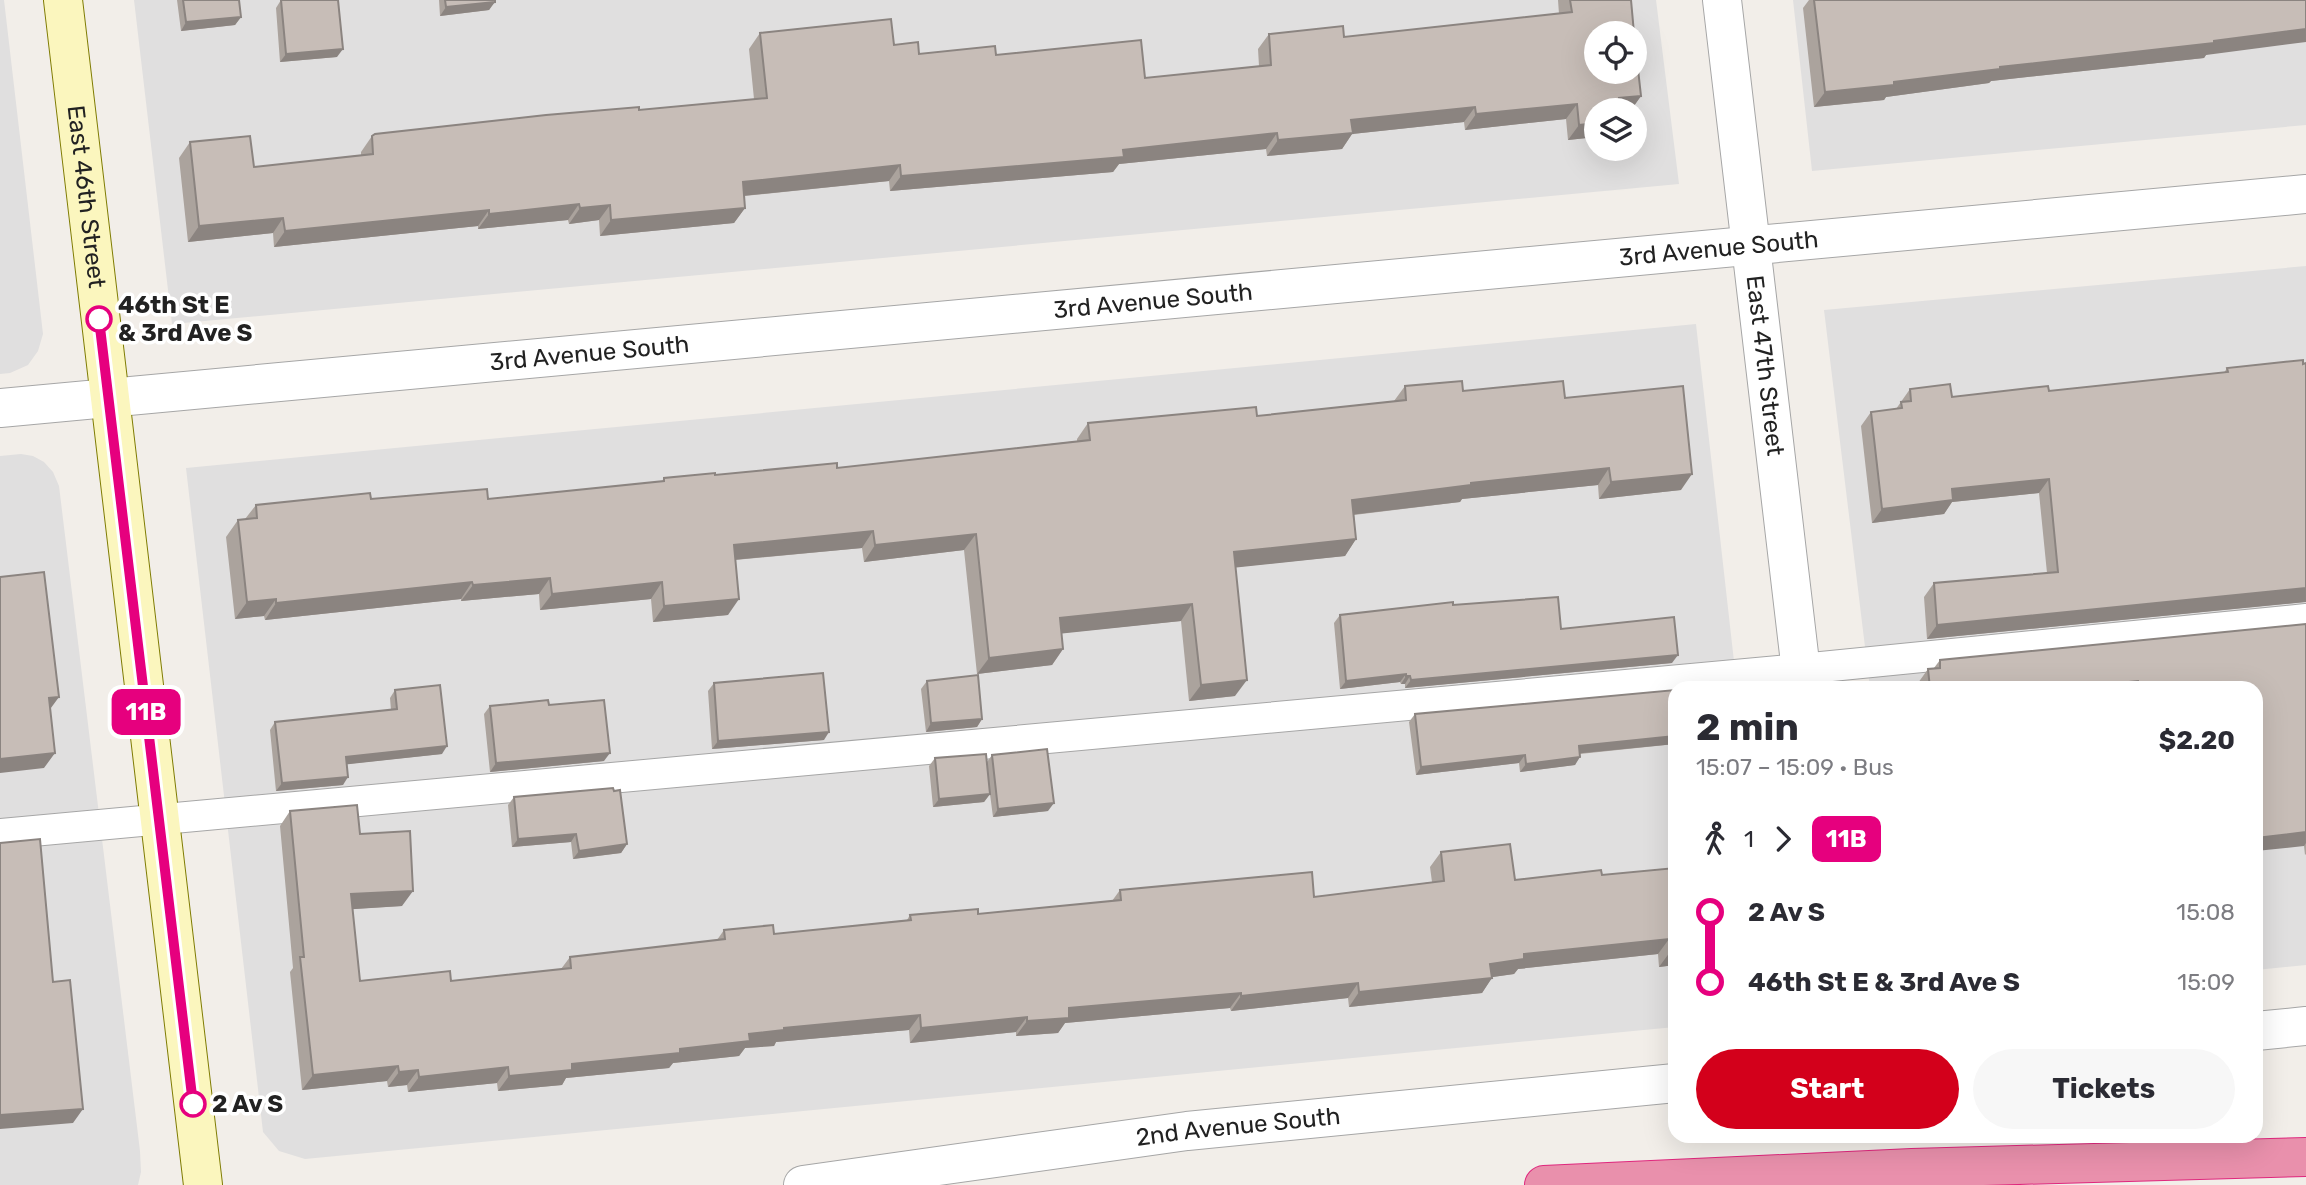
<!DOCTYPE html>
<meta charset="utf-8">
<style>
body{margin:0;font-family:Rubik,sans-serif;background:#f7f7f7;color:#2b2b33;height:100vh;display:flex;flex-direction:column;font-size:26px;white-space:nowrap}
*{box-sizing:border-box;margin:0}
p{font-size:23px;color:#7c7c81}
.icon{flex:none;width:38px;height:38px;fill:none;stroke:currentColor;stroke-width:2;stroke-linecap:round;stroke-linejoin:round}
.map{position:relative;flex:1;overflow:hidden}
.panel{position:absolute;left:1668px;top:681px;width:595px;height:462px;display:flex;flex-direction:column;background:#fff;border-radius:21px;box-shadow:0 7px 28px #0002}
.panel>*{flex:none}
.badge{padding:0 14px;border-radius:10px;font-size:24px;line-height:46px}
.controls{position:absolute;left:1584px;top:21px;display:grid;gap:14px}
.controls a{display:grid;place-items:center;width:63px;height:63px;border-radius:50%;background:#fff;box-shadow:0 7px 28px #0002;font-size:35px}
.map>.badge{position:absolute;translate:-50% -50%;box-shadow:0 0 0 4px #fff}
.legs{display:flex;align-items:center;gap:10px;height:77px;padding:0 28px;font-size:23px}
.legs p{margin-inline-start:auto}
.headline{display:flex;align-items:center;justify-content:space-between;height:119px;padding:0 28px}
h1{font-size:38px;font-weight:700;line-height:52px}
.button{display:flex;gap:14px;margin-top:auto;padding:14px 28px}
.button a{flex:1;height:80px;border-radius:42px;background:#d3001b;color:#fff;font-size:28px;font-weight:700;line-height:80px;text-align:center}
.button a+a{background:#f7f7f7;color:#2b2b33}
ul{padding:0 28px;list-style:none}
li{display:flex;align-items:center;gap:24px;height:70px;font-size:26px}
li i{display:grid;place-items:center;width:10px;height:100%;margin:0 9px;background:currentColor}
li i::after{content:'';width:18px;height:18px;margin:-9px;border:5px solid;border-radius:50%;background:#fff}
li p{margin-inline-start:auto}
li:first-child i{background:linear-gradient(#0000 50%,currentColor 0)}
li:last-child i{background:linear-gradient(currentColor 50%,#0000 0)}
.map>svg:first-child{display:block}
</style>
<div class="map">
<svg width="2306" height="1185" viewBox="0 0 2306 1185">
<rect width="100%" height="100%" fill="#f2eee9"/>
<!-- residential -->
<path fill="#e0dfdf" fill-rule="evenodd" d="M0 0H4L43 334 38 351 28 365 10 373 0 374Z
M134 0H1656L1679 184 172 324ZM1596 33H1634V72H1596ZM1596 110H1634V149H1596Z
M1793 0H2306V125L1812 171Z
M2306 266V965L2256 970V688H1870L1824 310Z
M1696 324 1737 688H1675V1027L305 1159 279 1151 263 1132 186 468Z
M21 454 33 456 44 462 53 472 59 486 140 1151 141 1172 138 1185H0V456Z"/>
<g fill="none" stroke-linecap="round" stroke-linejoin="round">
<defs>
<path id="service" d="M0 834 1801 669 2306 619"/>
<g id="minor">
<path id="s1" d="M1722 0 1803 688"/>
<path id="s2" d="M0 408 2306 194"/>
<path d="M2256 1031 2306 1026"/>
<path id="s3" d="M803 1185 1187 1131 1675 1083"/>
</g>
<g id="secondary">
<path id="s4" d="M63 0 203 1185"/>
</g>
<path id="motorway" d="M1544 1185 1912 1168 2306 1157"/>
</defs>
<!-- service casing -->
<use href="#service" stroke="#a6a6a6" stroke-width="32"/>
<!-- minor casing -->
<use href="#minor" stroke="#a6a6a6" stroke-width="40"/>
<!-- secondary casing -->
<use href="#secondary" stroke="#7f7c03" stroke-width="40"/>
<!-- motorway casing -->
<use href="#motorway" stroke="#df277d" stroke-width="40"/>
<!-- service -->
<use href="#service" stroke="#fff" stroke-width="30"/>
<!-- minor -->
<use href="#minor" stroke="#fff" stroke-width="38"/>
<!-- secondary -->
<use href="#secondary" stroke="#fbf6be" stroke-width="38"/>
<!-- motorway -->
<use href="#motorway" stroke="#e990ac" stroke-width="38"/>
</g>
<!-- wall -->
<path fill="#aba39d" d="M177 0H239L241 17 235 25 181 31Z
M281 0 337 57 280 62 276 8Z
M439 0H495L489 10 440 16Z
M1558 0H1633H1631L1641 96 1631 110H1596V137L1568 140 1566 119 1465 130 1464 122 1352 134 1342 149 1267 156 1266 149 1119 164 1113 172 890 191 889 181 744 196 745 208 734 223 600 236 599 220 569 224 568 220 478 229V226L274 247 273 233 188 242 179 158 190 142 254 167 361 155V152L372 136 754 99 749 49 760 33 894 45 919 54 996 55 1145 78 1259 66 1258 49 1269 34 1344 37 1559 14Z
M1809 0H2306L2206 55 2204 58 1991 81 1989 83 1886 97 1884 100 1814 107 1803 8Z
M2227 368 2304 602 1927 639 1924 597 1934 583 2047 573 2039 493 1952 502 1944 514 1872 523 1861 426 1871 412 1896 409 1910 389 1952 397 2049 391 2224 373Z
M1405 386 1463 391 1565 398 1681 490 1599 499 1598 485 1462 499 1460 502 1354 515 1356 539 1345 556 1235 567V696L1189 701 1181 621 1061 633 1063 649 1052 665 977 674 964 550 864 562 862 548 735 560 728 615 653 622 651 599 540 610 539 594 461 601V599L265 620 264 616 235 619 226 537 238 520 245 519 256 505 371 499H488L662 481 664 478 837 468 1077 441V439L1088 423 1257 416 1394 401Z
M1453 605 1561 629 1672 663 1405 688V684H1401L1400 682 1340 689 1334 623 1340 615Z
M2306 624V854L2305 855 2304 846 2256 688H1919L1918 683 1928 669 1934 668 1940 660Z
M927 681 982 719 977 727 926 732 921 689Z
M714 683 824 740 712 749 708 691Z
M395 690 442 754 347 764 343 785 276 791 270 730 275 722 391 710 390 698Z
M1675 690V744L1580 754 1575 765 1520 772 1519 763 1416 775 1409 722 1415 714Z
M549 705 604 761 490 772 484 714 490 706Z
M992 755 1048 811 993 817 990 794 984 802 933 807 929 766 935 758 987 762Z
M514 797 627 844 621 853 573 859 571 842 512 847 508 805Z
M290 811 360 834 402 906 352 909 360 981H451L561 969 570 957 717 940 724 930 774 934 907 920 910 915 978 914 1112 901 1120 890 1314 897 1432 882 1430 867 1441 852 1515 880 1602 875 1675 868V965L1659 967 1658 954 1518 969 1514 974 1492 977 1482 993 1349 1007 1348 998 1231 1011 1230 1008 1065 1023 1058 1033 1016 1036V1032L910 1043 909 1030 776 1042 774 1046 745 1048 739 1056 673 1063 669 1068 566 1078 562 1085 498 1091 497 1083 408 1092 407 1085 388 1087 387 1081 302 1090 290 972 293 968 280 826Z"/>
<!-- shaded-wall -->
<path fill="#8b8480" d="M495 2 489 10 440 16 446 7Z
M241 17 235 25 181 31 186 22Z
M2306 29V42L2206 55 2204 58 1991 81 1989 83 1886 97 1884 100 1814 107 1825 92 2000 67Z
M343 49 337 57 280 62 286 54Z
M1641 96 1631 110H1611L1619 98Z
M1577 104 1566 119 1465 130 1476 114Z
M1475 107 1464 122 1352 134 1342 149 1267 156 1278 140 1351 120Z
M1596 123V137L1568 140 1579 125Z
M1277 133 1266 149 1119 164 1113 172 890 191 901 176 1123 150Z
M900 165 889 181 732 197 743 182Z
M579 204 568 220 478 229 489 214Z
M610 205 599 220 569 224 580 208Z
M745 208 734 223 600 236 611 220Z
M489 210 478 226 274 247 285 231Z
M283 218 273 233 188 242 199 226Z
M1609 468 1598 485 1462 499 1460 502 1341 516 1352 500 1471 483Z
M1692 474 1681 490 1599 499 1611 482Z
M2049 479 2039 493 1952 502 1944 514 1872 523 1882 509 1952 489Z
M873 531 862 548 722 561 734 545Z
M976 534 964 550 864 562 875 545Z
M1356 539 1345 556 1222 569 1234 552Z
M550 578 539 594 461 601 473 585Z
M472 582 461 599 265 620 276 603Z
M662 582 651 599 540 610 552 594Z
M2306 588V602L1927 639 1937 625Z
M276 599 264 616 235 619 247 602Z
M739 599 728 615 653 622 664 606Z
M1192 604 1181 621 1048 635 1060 618Z
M1063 649 1052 665 977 674 989 658Z
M1678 655 1672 663 1405 688 1411 680Z
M1406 674 1400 682 1340 689 1346 681Z
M1406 676H1410L1405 684H1401Z
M1247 680 1235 696 1189 701 1201 685Z
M2138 681 2133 688H2068Z
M59 697 48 712 49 698Z
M982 719 977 727 926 732 931 723Z
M829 732 824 740 712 749 718 741Z
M1675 736V744L1573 754 1579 746Z
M447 746 442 754 341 765 346 757Z
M55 753 44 768 0 773V759Z
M610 753 604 761 490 772 496 763Z
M1525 755 1519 763 1416 775 1421 767Z
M1580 757 1575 765 1520 772 1526 764Z
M348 777 343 785 276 791 282 783Z
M990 794 984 802 933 807 939 799Z
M1054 803 1048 811 993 817 998 809Z
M2306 832V843L2304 846 2256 851V838Z
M576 834 571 842 512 847 518 839Z
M627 844 621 853 573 859 579 851Z
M413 891 402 906 340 910 351 894Z
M1669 939 1658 954 1518 969 1514 974 1479 979 1490 964 1524 954Z
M1675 951V965L1659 967 1670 952Z
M1492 978 1482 993 1349 1007 1359 992Z
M1358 983 1348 998 1231 1011 1241 996Z
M1241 993 1230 1008 1065 1023 1058 1033 1016 1036 1027 1021 1069 1008Z
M920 1015 909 1030 776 1042 774 1046 745 1048 739 1056 673 1063 669 1068 566 1078 562 1085 498 1091 509 1076 572 1064 680 1049 749 1034 784 1028Z
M1027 1017 1016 1032 910 1043 921 1028Z
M398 1066 387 1081 302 1090 313 1075Z
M508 1067 497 1083 408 1092 419 1077Z
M418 1070 407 1085 388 1087 399 1072Z
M83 1109 73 1123 0 1129V1115Z"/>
<!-- building -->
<path fill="#c7bdb7" stroke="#8b8480" stroke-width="2" d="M183 0H239L241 17 186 22Z
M281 0H338L343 49 286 54Z
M445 0H495V2L446 7Z
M1570 0H1631L1634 33H1596V72H1634V33L1641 96 1619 98 1620 110H1596V123L1579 125 1577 104 1476 114 1475 107 1351 120 1353 133 1278 140 1277 133 1123 150 1124 157 901 176 900 165 743 182 745 208 611 220 610 205 580 208 579 204 489 214V210L285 231 283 218 199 226 190 142 250 136 254 167 373 154 372 136 375 134 546 115 639 107V110L767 98 760 33 891 19 894 45 918 42 919 54 995 46 996 55 1141 40 1145 78 1271 65 1269 34 1343 26 1344 37 1572 12Z
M1814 0H2306V29L2214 41V43L2000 67V69L1894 82V85L1825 92Z
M2303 360V364L2306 363V588L1937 625 1934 583 2058 572 2049 479 1952 489 1953 500 1882 509 1871 412 1902 408 1901 402 1911 401 1910 389 1950 384 1952 397 2048 386 2049 391 2228 372 2227 368Z
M1462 381 1463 391 1563 381 1565 398 1683 386 1692 474 1611 482 1609 468 1471 483V485L1352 500 1356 539 1234 552 1247 680 1201 685 1192 604 1060 618 1063 649 989 658 976 534 875 545 873 531 734 545 739 599 664 606 662 582 552 594 550 578 473 585 472 582 276 603V599L247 602 238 520 257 518 256 505 370 493 371 499 487 489 488 499 664 481V478L715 473V475L837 463V468L1090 440 1088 423 1256 407 1257 416 1406 400 1405 386Z
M44 572 59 697 49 698 55 753 0 759V577Z
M1558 597 1561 629 1674 617 1678 655 1411 680 1410 676H1406V674L1346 681 1340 615 1453 602V605Z
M2306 624V832L2256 838V688H2139L2138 681 2068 688H1930L1928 669 1940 668V660Z
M823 673 829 732 718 741 714 683Z
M978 675 982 719 931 723 927 681Z
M440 685 447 746 346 757 348 777 282 783 275 722 397 709 395 690Z
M1675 690V736L1579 746 1580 757 1526 764 1525 755 1421 767 1415 714Z
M548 700 549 705 604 700 610 753 496 763 490 706Z
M1047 749 1054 803 998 809 992 755Z
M986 754 990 794 939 799 935 758Z
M613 788 614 791 620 790 627 844 579 851 576 834 518 839 514 797Z
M357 805 360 834 410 831 413 891 351 894 360 981 450 971 451 981 571 968 570 957 725 939 724 930 773 925 774 934 911 920 910 915 978 909V914L1121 900 1120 890 1312 872 1314 897 1444 881 1441 852 1510 844 1515 880 1601 870 1602 875 1675 868V951L1670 952 1669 939 1524 954V959L1490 964 1492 978 1359 992 1358 983 1241 996V993L1069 1008V1018L1027 1021V1017L921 1028 920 1015 784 1028V1030L749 1034 750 1041 680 1049V1053L572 1064V1070L509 1076 508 1067 419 1077 418 1070 399 1072 398 1066 313 1075 300 957H304L290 811Z
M40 839 53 982 70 980 83 1109 0 1115V843Z"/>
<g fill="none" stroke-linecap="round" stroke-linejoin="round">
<defs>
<path id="line-1" d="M99 319 193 1104"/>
</defs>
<!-- line-1 casing -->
<use href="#line-1" stroke="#fff" stroke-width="16"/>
<!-- line-1 -->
<use href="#line-1" stroke="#e6007e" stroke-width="10"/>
</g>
<!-- markers -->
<g fill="#fff" stroke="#e6007e" stroke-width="3.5">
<circle cx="99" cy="319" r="12"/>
<circle cx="193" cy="1104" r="12"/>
</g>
<g text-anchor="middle" stroke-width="7" stroke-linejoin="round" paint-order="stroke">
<!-- street labels -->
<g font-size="24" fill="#222" stroke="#fff">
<text dy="8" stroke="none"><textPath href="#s4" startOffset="198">East 46th Street</textPath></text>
<text dy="8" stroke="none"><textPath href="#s2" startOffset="1726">3rd Avenue South</textPath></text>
<text dy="8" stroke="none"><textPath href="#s2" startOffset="1158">3rd Avenue South</textPath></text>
<text dy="8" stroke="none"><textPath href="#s2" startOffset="592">3rd Avenue South</textPath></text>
<text dy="8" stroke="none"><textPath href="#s1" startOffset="368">East 47th Street</textPath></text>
<text dy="8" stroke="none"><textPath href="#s3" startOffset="439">2nd Avenue South</textPath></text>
</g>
<!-- stop labels -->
<g font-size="24" font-weight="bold" fill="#222" stroke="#fff" text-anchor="start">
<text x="118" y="313">46th St E<tspan x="118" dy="28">&amp; 3rd Ave S</tspan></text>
<text x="212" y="1112">2 Av S</text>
</g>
</g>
</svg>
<div class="controls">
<a><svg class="icon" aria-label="locate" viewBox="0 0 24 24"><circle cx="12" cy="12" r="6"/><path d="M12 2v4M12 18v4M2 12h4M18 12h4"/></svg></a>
<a><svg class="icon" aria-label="layers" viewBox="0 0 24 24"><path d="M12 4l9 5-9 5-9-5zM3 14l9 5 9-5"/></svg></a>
</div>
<b class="badge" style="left:146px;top:712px;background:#e6007e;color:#fff">11B</b>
<section class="panel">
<div class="headline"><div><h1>2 min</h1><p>15:07 – 15:09 · Bus</p></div><b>$2.20</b></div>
<div class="legs"><svg class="icon" aria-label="walk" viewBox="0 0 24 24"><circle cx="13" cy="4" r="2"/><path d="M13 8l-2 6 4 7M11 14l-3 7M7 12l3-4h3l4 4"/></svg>1<svg class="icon" aria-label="forward" viewBox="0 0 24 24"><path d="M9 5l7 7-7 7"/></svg><b class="badge" style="background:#e6007e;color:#fff">11B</b></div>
<ul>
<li><i style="color:#e6007e"></i><b>2 Av S</b><p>15:08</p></li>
<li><i style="color:#e6007e"></i><b>46th St E &amp; 3rd Ave S</b><p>15:09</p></li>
</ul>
<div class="button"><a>Start</a><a>Tickets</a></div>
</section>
</div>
